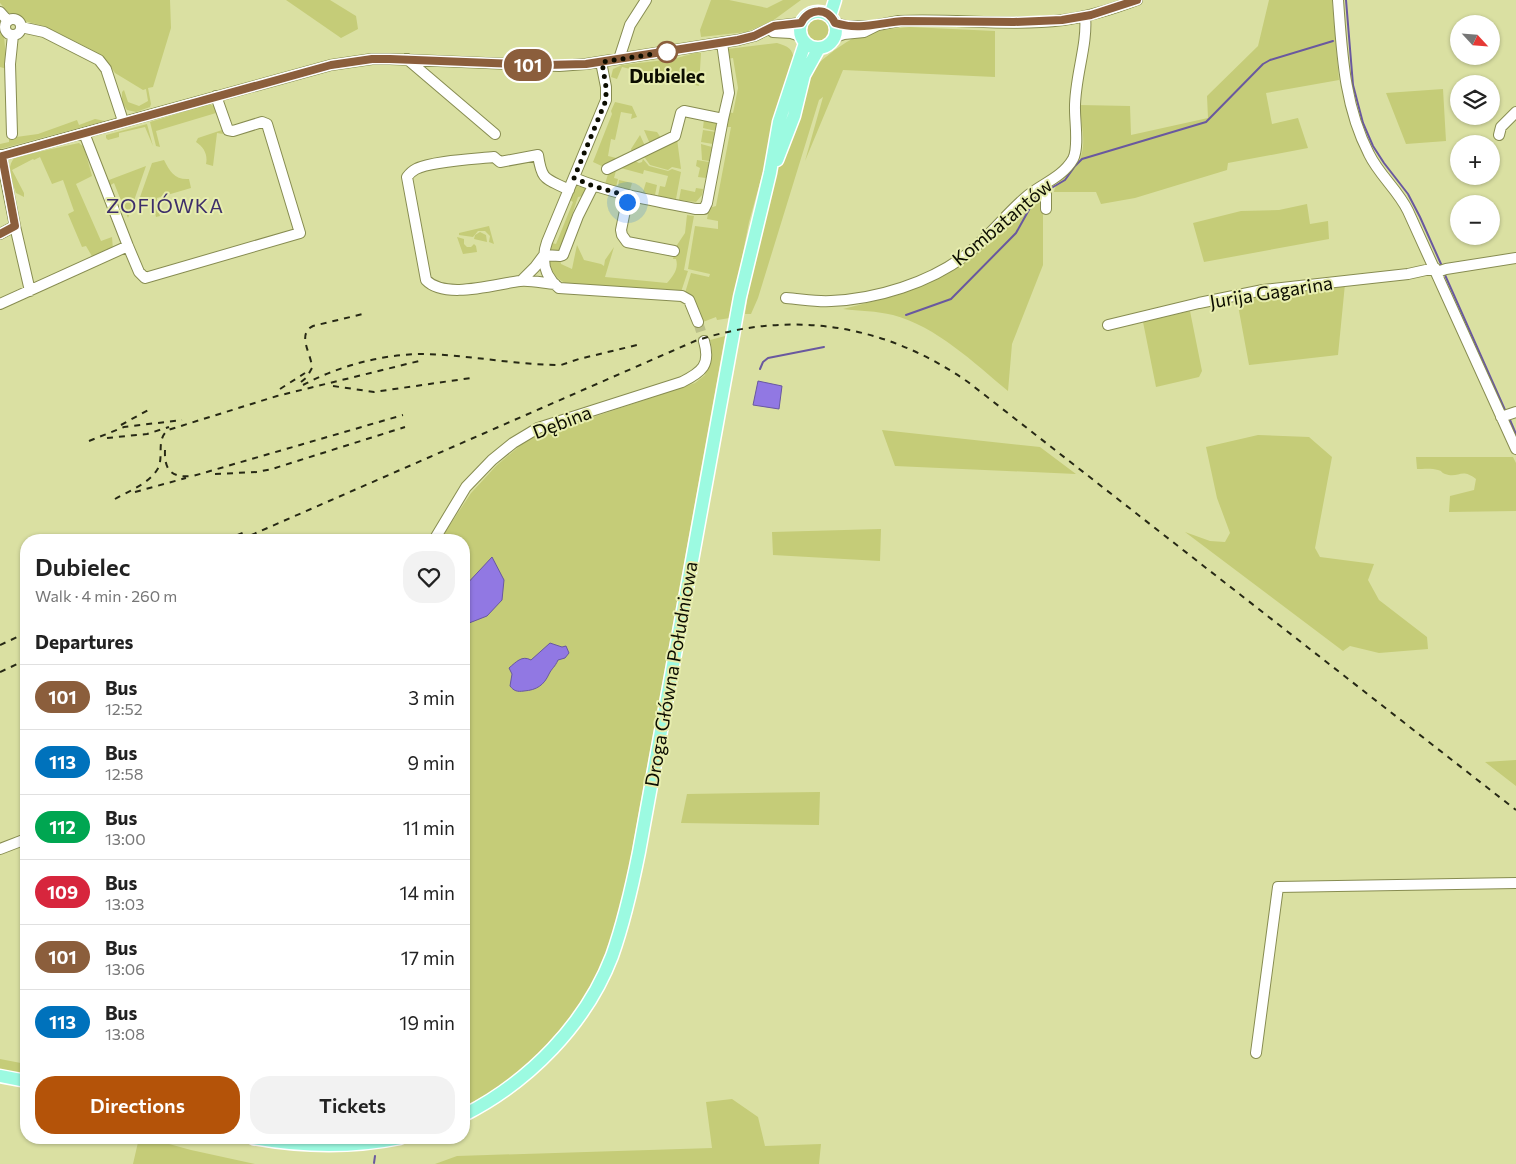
<!DOCTYPE html>
<meta charset="utf-8">
<style>
body{margin:0;font-family:Commissioner,sans-serif;background:#f2f2f2;color:#222;height:100vh;display:flex;flex-direction:column;font-size:19px;white-space:nowrap}
*{box-sizing:border-box;margin:0}
p{font-size:16px;color:#767676}
.icon{flex:none;width:28px;height:28px;fill:none;stroke:currentColor;stroke-width:2;stroke-linecap:round;stroke-linejoin:round}
.map{position:relative;flex:1;overflow:hidden}
.details{position:absolute;left:20px;top:534px;width:450px;height:610px;display:flex;flex-direction:column;background:#fff;border-radius:20px;box-shadow:0 1px 4px #0004}
.details>*{flex:none}
.badge{padding:0 10px;border-radius:16px;font-size:18px;line-height:32px}
.needle{width:32px;rotate:116deg}
.tools{position:absolute;left:1450px;top:15px;display:grid;gap:10px}
.tools a{display:grid;place-items:center;width:50px;height:50px;border-radius:50%;background:#fff;box-shadow:0 1px 4px #0004;font-size:25px}
.you{position:absolute;width:25px;height:25px;margin:-12px;border:4px solid #fff;border-radius:50%;background:#1a73e8;box-shadow:0 0 0 8px #1a73e833}
.map>.badge{position:absolute;translate:-50% -50%;box-shadow:0 0 0 2px #fff}
h2{padding:0 15px;font-size:19px;line-height:45px}
.round{display:grid;place-items:center;flex:none;width:52px;height:52px;border-radius:20px;background:#f2f2f2}
.head{display:flex;align-items:center;justify-content:space-between;height:85px;padding:0 15px}
h1{font-size:24px;font-weight:600;line-height:38px}
.action{display:flex;gap:10px;margin-top:auto;padding:10px 15px}
.action a{flex:1;height:58px;border-radius:20px;background:#b45309;color:#fff;font-size:20px;font-weight:600;line-height:58px;text-align:center}
.action a+a{background:#f2f2f2;color:#222}
ul{padding:0;list-style:none}
li{display:flex;align-items:center;gap:15px;height:65px;padding:0 15px;border-top:1px solid #e0e0e0}
li div{flex:1}
li b{display:block;font-size:19px}
li em{font-style:normal}
li .badge{min-width:55px;font-weight:700;text-align:center}
.map>svg:first-child{display:block}
</style>
<div class="map">
<svg width="1516" height="1164" viewBox="0 0 1516 1164">
<rect width="100%" height="100%" fill="#dae0a2"/>
<!-- green -->
<path fill="#c5cc78" d="M0 0H170L171 28 153 87 148 88 151 104 150 107 136 112 127 110 122 102V92L124 90 128 102 139 106 148 101 146 89 143 90 115 73 107 61 92 50 44 26 24 21 16 14 9 13 0 3Z
M286 0H330L356 16 358 29 341 38Z
M711 0H729L767 8 783 0H801L771 22 746 32 701 37 700 30Z
M1269 0H1332L1339 80 1266 93 1272 124 1298 118 1308 148 1228 163 1227 170 1135 198 1101 204 1096 192H1054C1056 180 1072 174 1078 163 1088 146 1081 123 1079 105L1130 106 1131 135 1208 118 1207 96 1258 46Z
M804 30a14 14 0 1 1 28 0a14 14 0 1 1-28 0Z
M0 25 4 36 7 69 0 67Z
M910 27 995 31V77L843 70 805 161 823 97 819 100 758 298 751 314H745L754 257 768 193 808 73C819 62 837 47 852 39 865 32 894 28 910 27Z
M777 43C788 46 793 49 794 60L749 222 730 318 717 320 716 317 703 322C699 311 697 297 685 293L691 273 709 277 710 274 688 269 695 226 718 229V221L707 219 709 208 716 206 731 127H725L728 112 733 113 738 88 733 58 727 59V49Z
M695 53H701L699 86 622 67 617 79 611 77 613 69 622 65 673 59Z
M1443 89 1446 141 1406 144 1386 93Z
M615 102 632 106 637 117 631 119 632 114 621 112 615 140 611 139 608 156 616 158 615 162 606 168 593 162 612 114 611 111Z
M209 104 214 106 216 113 156 131 160 147 156 146 150 122Z
M95 119 105 121 0 149V144L9 142V138L38 134 77 120 79 125Z
M704 119 717 123 716 131 703 128Z
M147 124 153 146 145 127 119 133V137L108 140 106 138V135Z
M222 130 223 134 217 133 213 166 206 164C208 155 204 147 196 142L198 138Z
M644 130 657 132 661 138 650 144Z
M703 130 716 132 713 144 701 142Z
M640 135 645 146 632 153 631 149Z
M677 139 681 169 672 167 668 170 650 165 645 158 640 157Z
M79 143 84 147 92 176 76 184 101 241 112 237 113 250 93 258 86 246 82 247 68 214 74 211 63 180 52 184 40 157 34 160 33 159 12 170 24 193V197L16 193C12 180 5 168 15 157Z
M701 144 712 147 709 161 702 160Z
M643 159 649 166 668 171 672 169 681 172 676 199 658 196 660 186 665 187 668 176 644 170 643 174 617 167 614 178 618 179 616 187 605 184 609 171 633 160 639 163 642 162Z
M164 160C170 172 175 180 189 179L191 188 157 198V201L155 202 160 216 156 217 151 197 139 200 152 163Z
M697 160 709 162 706 178 698 177 700 168 696 166Z
M146 166 128 218 114 183 109 186V180Z
M619 180 632 183 630 190 618 187Z
M646 182 657 185 655 195 643 192Z
M577 186 585 188 586 191 583 196 578 197 560 251 549 253 552 243 556 244 573 202 569 199 573 188Z
M696 188 703 189 702 195 696 202 679 200 681 189 695 192Z
M1037 200 1043 203V265L1012 344 1008 391C973 362 937 327 893 315 877 311 859 311 843 309L894 296 937 279 984 246 1007 224Z
M1307 204 1310 224 1328 221 1329 239 1204 262 1193 223 1241 211 1279 210Z
M687 215 694 216 684 270 688 271 681 292 570 285C556 280 551 272 549 258H560L561 264 572 269 577 245 584 260 601 264 604 266 605 260 614 247 605 277 667 283C673 276 679 269 676 259H673L677 245 685 233Z
M489 226 494 244 489 242 490 236 485 231H478L473 237 459 235V233Z
M480 232 486 235 487 242 474 239 475 235Z
M457 237 464 239V244L467 247H471L474 244 476 246 477 252 463 254Z
M1345 284 1338 355 1249 365 1237 300 1263 295Z
M1190 311 1202 371 1199 377 1156 387 1143 322Z
M725 336 626 883C620 906 615 931 606 953 581 1018 528 1079 464 1108V540H440L471 493 497 465 528 439 695 383 705 375 712 349 710 340Z
M882 430 1040 447 1076 474 895 466Z
M1258 435 1309 437 1332 457 1315 548 1320 557 1374 564 1368 580 1379 600 1427 637 1428 649 1379 653 1350 646 1343 651 1185 532 1210 541 1225 542 1230 533 1217 498 1206 447Z
M1416 457H1513L1516 463V511L1449 512 1450 496 1474 490 1476 479C1461 467 1459 479 1445 474 1440 472 1443 471 1438 470 1432 468 1423 469 1417 469Z
M881 529 880 561 773 555 772 532Z
M1516 760V786L1485 762Z
M820 792 819 825 681 823 687 794Z
M0 1059 26 1064V1074L0 1070Z
M732 1099 758 1117 765 1146 821 1144 819 1164H435L457 1156 712 1148 706 1102Z
M139 1138H147L191 1150 255 1164H133Z"/>
<!-- water -->
<path fill="#9178e3" stroke="#69589f" d="M758 381 782 386 779 409 753 405Z
M492 557 504 580 502 600 487 616 464 625V587Z
M550 643 562 647 566 646 569 653 565 658 558 660C555 667 552 668 549 674 544 685 537 690 524 691 517 692 514 691 510 686L512 674 509 668C516 662 522 655 531 660Z"/>
<g fill="none" stroke-linecap="round" stroke-linejoin="round">
<!-- stream -->
<path stroke="#69589f" stroke-width="2" d="M1346 0 1353 85 1363 123 1373 146 1384 163 1408 194 1420 217 1441 264
M1048 190 1065 180 1075 166 1082 159 1206 122 1263 64 1270 60 1333 41
M1445 275 1505 410
M906 315 951 299 1016 233 1035 199 1042 194
M760 369 763 362 768 358 824 347
M1510 420 1516 434
M374 1163 375 1156"/>
<!-- minor-tunnel -->
<path stroke="#bbc08a" stroke-width="10" stroke-dasharray="10 5" stroke-linecap="butt" d="M698 322 704 341"/>
<defs>
<path id="minor" d="M1338 0C1342 53 1344 106 1369 154 1379 175 1398 190 1408 211L1516 449
M0 12 8 21
M5 27a8 8 0 1 1 16 0a8 8 0 1 1-16 0Z
M835 23 846 26H866
M21 27 44 32 99 60 106 69 123 121
M773 32 791 33 800 36
M835 37 844 34 864 32 878 25 899 21C954 18 1009 27 1063 20 1089 17 1113 9 1137 0
M722 43 729 93 723 119
M407 59 495 134
M619 59 630 25 646 0
M601 62 606 87V100L547 242C541 259 544 276 559 288L682 296 689 300 698 322
M84 133 128 246 139 272 145 278 300 233 267 124 262 122 233 131 228 130 216 96
M12 134 10 64 13 35
M1499 135 1501 127 1516 112
M0 156 331 65 372 59H390L559 66 586 64 738 40 754 36 775 26 801 23
M574 178C613 194 655 201 696 209H704L707 203 723 119 684 111 681 113 675 136 607 169
M1043 186 1046 194V209
M628 196 621 230 622 235 627 242 674 251
M15 226 30 291
M0 234 15 226 1 155
M1437 272 1446 269 1516 258
M521 281 535 267 544 255 560 256 563 255 578 216 593 186
M555 284C543 283 531 280 520 281 495 284 445 300 426 280L407 177C410 173 412 171 416 169 431 161 475 159 494 157L500 162 538 155C542 182 546 178 569 190
M786 298C801 299 816 302 831 301 877 299 929 283 966 255 988 238 1005 215 1026 197 1041 184 1062 178 1073 159 1079 148 1075 123 1075 110 1074 79 1088 45 1085 16
M0 304 128 246
M1108 325 1199 303 1263 290 1408 274 1435 268
M1501 417 1516 412
M434 540 466 487 492 460 513 443 538 428 682 382C702 372 711 365 704 341
M0 849 26 839
M1256 1053 1278 887 1516 883"/>
<path id="major" d="M800 30a18 18 0 1 1 36 0a18 18 0 1 1-36 0Z
M830 16 835 0
M777 160 794 116 804 75 819 48
M0 1076 26 1081
M464 1115C529 1082 586 1024 612 956 624 922 632 887 639 852L740 297 770 173 779 122 805 43
M253 1138C303 1147 351 1148 400 1138"/>
</defs>
<!-- minor casing -->
<use href="#minor" stroke="#878c51" stroke-width="12"/>
<!-- major casing -->
<use href="#major" stroke="#fff" stroke-width="15"/>
<!-- minor -->
<use href="#minor" stroke="#fff" stroke-width="10"/>
<!-- major -->
<use href="#major" stroke="#9cfae1" stroke-width="12"/>
<!-- rail -->
<path stroke="#272915" stroke-width="2" stroke-dasharray="6 6" stroke-linecap="butt" d="M301 382 307 377 312 368C312 355 296 334 313 326L367 313
M303 385C339 366 382 354 424 354 470 355 515 365 561 365L579 359 637 345
M333 386 374 392 471 378
M280 389 305 373
M121 425 150 409
M107 438 147 434 169 427
M89 441 124 427 182 420
M165 450C164 472 173 478 193 476L403 415
M215 474 257 472 272 469 405 427
M135 492 186 478
M115 499C129 491 148 484 157 470 165 458 155 440 168 430L277 396 423 360
M226 540 247 531
M240 540 695 341C791 309 885 324 968 382L1516 810
M297 540C307 536 316 532 325 540
M0 645 26 633
M0 672 26 660"/>
</g>
<g fill="none" stroke-linecap="round" stroke-linejoin="round">
<defs>
<path id="line" d="M0 234 15 226 2 156 331 65 372 59H390L545 65 586 64 738 40 754 36 774 26 801 23C809 8 827 7 835 23 861 31 881 22 905 21L1014 22 1062 20 1091 15 1137 0"/>
</defs>
<!-- line casing -->
<use href="#line" stroke="#fff" stroke-width="11"/>
<!-- line -->
<use href="#line" stroke="#8b5e3c" stroke-width="8"/>
<!-- walk -->
<path stroke="#0c0d00" stroke-width="5" stroke-dasharray="0 9" d="M627 202 628 196 593 186 574 178 606 100V87L602 62 672 51 667 52"/>
</g>
<!-- markers -->
<circle fill="#fff" stroke="#8b5e3c" stroke-width="2.5" cx="667" cy="52" r="10"/>
<g text-anchor="middle" stroke-width="4" stroke-linejoin="round" paint-order="stroke">
<!-- stop labels -->
<g font-size="19" font-weight="bold" fill="#0c0d00" stroke="#e7edaf">
<text x="667" y="83">Dubielec</text>
</g>
<!-- street labels -->
<g font-size="19" fill="#0c0d00" stroke="#e7edaf">
<text transform="translate(1002 222) rotate(-40)" y="7">Kombatantów</text>
<text transform="translate(1271 292) rotate(-9)" y="7">Jurija Gagarina</text>
<text transform="translate(562 422) rotate(-21)" y="7">Dębina</text>
<text transform="translate(671 674) rotate(-80)" y="7">Droga Główna Południowa</text>
</g>
<!-- neighbourhood labels -->
<g font-size="20" letter-spacing="1" fill="#3d2e6a" stroke="#e7edaf">
<text x="165" y="213">ZOFIÓWKA</text>
</g>
</g>
</svg>
<div class="tools">
<a><svg class="needle" viewBox="-14 -14 28 28"><path d="M0-13l5 13h-10z" fill="#e53935"/><path d="M0 13l5-13h-10z" fill="#767676"/></svg></a>
<a><svg class="icon" aria-label="layers" viewBox="0 0 24 24"><path d="M12 4l9 5-9 5-9-5zM3 14l9 5 9-5"/></svg></a>
<a>+</a>
<a>−</a>
</div>
<div class="you" style="left:627px;top:202px"></div>
<b class="badge" style="left:528px;top:65px;background:#8b5e3c;color:#fff">101</b>
<section class="details">
<div class="head"><div><h1>Dubielec</h1><p>Walk · 4 min · 260 m</p></div><a class="round"><svg class="icon" aria-label="heart" viewBox="0 0 24 24"><path d="M12 20l-8-8c-3-5 5-10 8-4 3-6 11-1 8 4z"/></svg></a></div>
<h2>Departures</h2>
<ul>
<li><span class="badge" style="background:#8b5e3c;color:#fff">101</span><div><b>Bus</b><p>12:52</p></div><em>3 min</em></li>
<li><span class="badge" style="background:#0072bc;color:#fff">113</span><div><b>Bus</b><p>12:58</p></div><em>9 min</em></li>
<li><span class="badge" style="background:#00a651;color:#fff">112</span><div><b>Bus</b><p>13:00</p></div><em>11 min</em></li>
<li><span class="badge" style="background:#d7263d;color:#fff">109</span><div><b>Bus</b><p>13:03</p></div><em>14 min</em></li>
<li><span class="badge" style="background:#8b5e3c;color:#fff">101</span><div><b>Bus</b><p>13:06</p></div><em>17 min</em></li>
<li><span class="badge" style="background:#0072bc;color:#fff">113</span><div><b>Bus</b><p>13:08</p></div><em>19 min</em></li>
</ul>
<div class="action"><a>Directions</a><a>Tickets</a></div>
</section>
</div>
